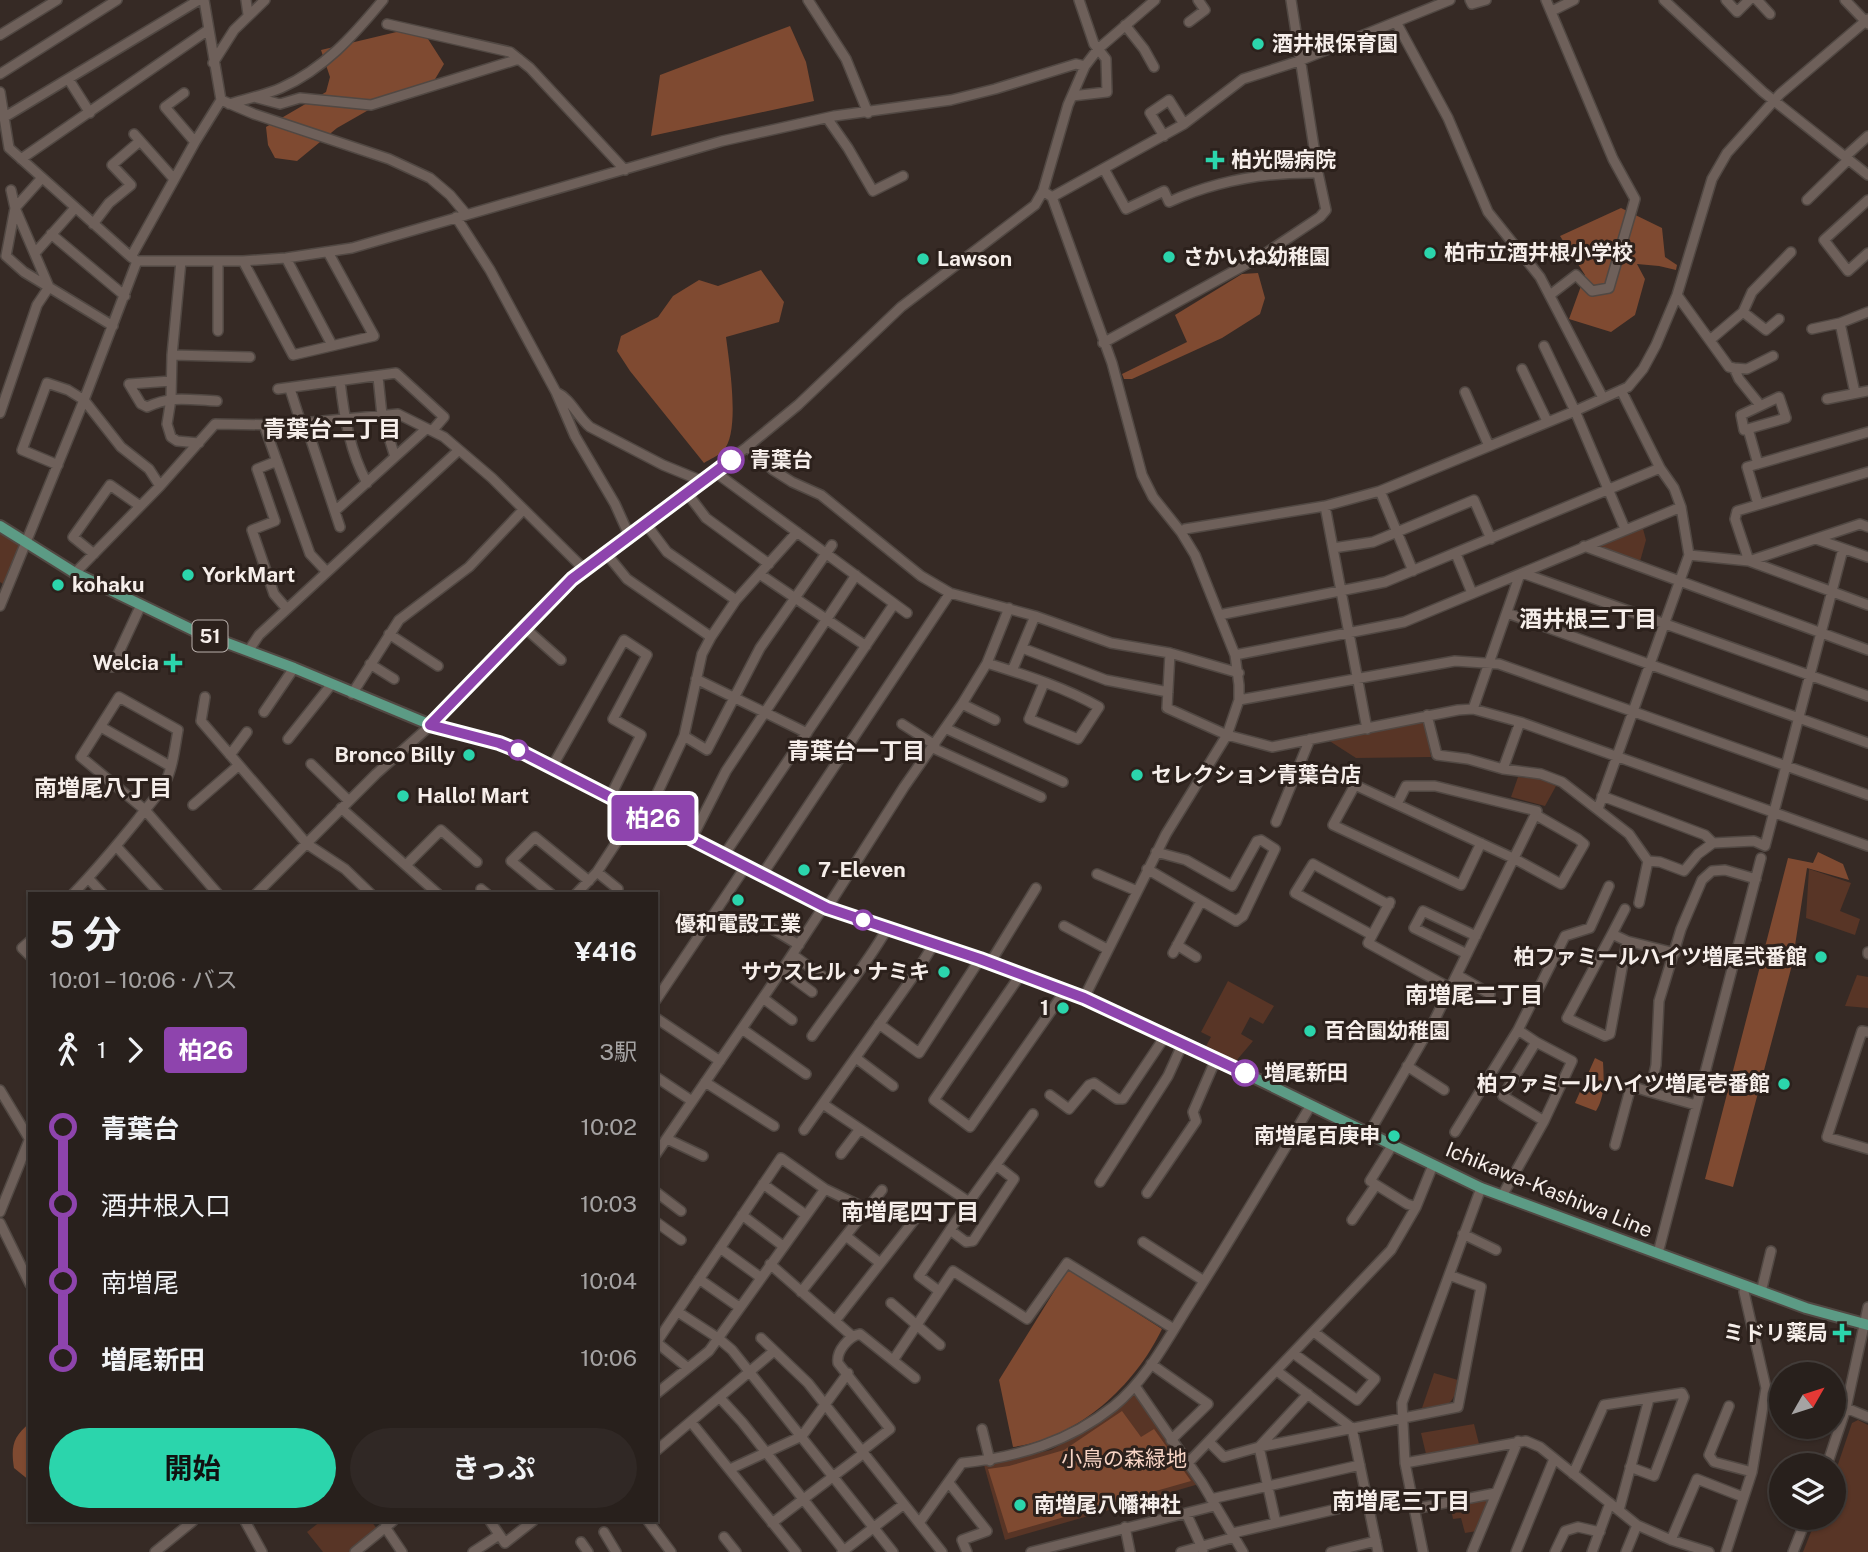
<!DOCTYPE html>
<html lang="ja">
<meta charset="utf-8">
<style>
body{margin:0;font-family:"Public Sans","Noto Sans JP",sans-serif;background:#302825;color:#f1f3f6;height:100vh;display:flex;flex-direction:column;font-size:26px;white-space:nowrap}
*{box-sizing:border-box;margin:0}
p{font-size:23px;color:#a5a3a3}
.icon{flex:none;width:38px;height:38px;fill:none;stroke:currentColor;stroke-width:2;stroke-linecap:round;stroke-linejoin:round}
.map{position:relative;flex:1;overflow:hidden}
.panel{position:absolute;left:28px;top:892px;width:630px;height:630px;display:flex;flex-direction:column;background:#28201c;border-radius:0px;box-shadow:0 2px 5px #0004,0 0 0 2px #443e3b}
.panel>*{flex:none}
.badge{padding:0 14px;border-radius:5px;font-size:24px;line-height:46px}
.needle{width:46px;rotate:51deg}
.buttons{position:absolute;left:1769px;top:1362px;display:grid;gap:14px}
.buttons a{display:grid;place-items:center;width:77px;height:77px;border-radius:50%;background:#28201c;box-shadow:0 2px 5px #0004,0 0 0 2px #443e3b;font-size:35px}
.map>.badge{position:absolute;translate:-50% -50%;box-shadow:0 0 0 4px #fff}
.legs{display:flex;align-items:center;gap:10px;height:77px;padding:0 21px;font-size:23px}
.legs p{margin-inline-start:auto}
.head{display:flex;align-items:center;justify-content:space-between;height:119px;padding:0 21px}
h1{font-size:38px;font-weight:700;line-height:52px}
.primary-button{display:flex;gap:14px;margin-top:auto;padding:14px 21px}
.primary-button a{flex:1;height:80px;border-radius:42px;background:#2bd5ac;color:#111;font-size:28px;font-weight:700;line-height:80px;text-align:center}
.primary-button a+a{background:#302825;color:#f1f3f6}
ul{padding:0 21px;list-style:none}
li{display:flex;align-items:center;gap:24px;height:77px;font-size:26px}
li i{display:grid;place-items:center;width:10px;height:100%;margin:0 9px;background:currentColor}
li i::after{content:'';width:18px;height:18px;margin:-9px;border:5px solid;border-radius:50%;background:#28201c}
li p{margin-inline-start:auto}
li:first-child i{background:linear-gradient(#0000 50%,currentColor 0)}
li:last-child i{background:linear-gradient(currentColor 50%,#0000 0)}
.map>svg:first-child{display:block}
</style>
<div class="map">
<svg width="1868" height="1552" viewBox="0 0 1868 1552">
<rect width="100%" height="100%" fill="#362a25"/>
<!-- green -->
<path fill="#583526" d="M1642 525 1646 540 1639 565 1594 545Z
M0 531 21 544 3 584 0 582Z
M1422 720 1425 721 1431 757 1356 758 1328 740Z
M1518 777 1540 779 1556 786 1545 806 1511 797Z
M1809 869 1851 883 1840 911 1860 919 1855 935 1806 918Z
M1857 975 1868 977V1008L1845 1006Z
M1228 981 1274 1006 1263 1024 1250 1017 1241 1034 1253 1041 1236 1061 1206 1046 1211 1037 1201 1032Z
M1434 1373 1458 1380C1453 1409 1449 1404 1422 1408Z
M1132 1394 1137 1395 1182 1462 1185 1463 1199 1484 1005 1540 984 1465 1051 1450 1099 1423Z
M1858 1420 1868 1425V1552H1803L1817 1517H1834V1476L1852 1423Z
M1474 1424 1479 1444 1426 1454 1421 1433Z
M1484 1498 1488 1503 1477 1531 1465 1533 1461 1518 1453 1519 1450 1504Z
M321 1521H371L378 1530 351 1552H323L307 1532Z"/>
<!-- forest -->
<path fill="#7f4a31" d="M790 26 806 62 814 101 651 136 660 75Z
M409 29 428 39 444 64 428 91 372 108 337 128 297 161 275 158 268 145 266 127 326 92 330 77 321 50Z
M1621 208 1662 228 1665 257 1677 265 1676 270 1659 266 1637 264 1645 279 1635 315 1611 332 1569 319 1585 275 1560 236Z
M761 270 784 302 779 322 726 337C729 361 741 433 723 451 718 456 710 459 704 463L630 371 617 351 621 336 658 317 673 296 699 280 718 286Z
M1258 273 1265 298 1260 314 1222 338 1132 379H1124L1122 374 1187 342 1175 315 1242 274Z
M1818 852 1843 864 1849 880 1807 868 1792 965 1733 1187 1705 1179 1788 858 1813 863Z
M1595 1058 1603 1062C1604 1079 1605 1097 1596 1111L1575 1103Z
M1068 1269 1162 1329C1134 1387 1078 1438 1013 1447L999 1380Z
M1122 1411 1141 1437 1154 1429 1191 1481 1008 1533 988 1469 1009 1466 1064 1450Z
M30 1423V1481L14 1468C11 1448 12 1437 30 1423Z"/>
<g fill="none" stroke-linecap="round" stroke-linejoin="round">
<defs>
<path id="minor" d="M246 0 248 14
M808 0 846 59 868 113
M1470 0 1472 4 1486 0
M1546 0 1613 159 1635 199 1609 288 1592 291 1576 275 1550 295
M1664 0 1763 92 1868 175
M1726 0 1737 12 1749 0
M1757 0 1770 14
M1845 0 1868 24
M1552 11 1574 0
M1189 22 1205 10 1198 0
M1396 22 1448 118 1488 212 1540 277 1603 398
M387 24 510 52 530 68 625 170
M1125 25 1144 49 1154 67
M0 35 57 0
M213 63 234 30 265 0
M0 74 117 0
M69 80 90 113
M0 92 9 148 131 257 137 261H243L286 258 352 248 722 141 834 116 951 100 995 89 1076 64 1085 66
M184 93 165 107 195 142
M1072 96 1107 92 1106 59 1094 44 1079 0
M254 97 280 104 300 98 371 105 519 59
M221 100 254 114 389 159 430 178 450 195 466 214
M229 104C246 99 265 95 281 88 324 69 354 35 383 0
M3 118 199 0
M827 118 848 148 873 191 903 176
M134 134 174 179
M1164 136 1150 113 1169 100 1184 124
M1846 156 1868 136
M21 159 208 30
M1104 169 1126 209 1164 191 1169 202C1217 180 1266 172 1318 173
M41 179 15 208 6 256 24 272 113 326
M1043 191 1052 197 1112 363 1142 475 1153 497 1181 532 1195 555 1235 655 1239 685V700L1227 735 1166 834 1084 998
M1052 197 1184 124 1243 79 1299 61 1450 0
M1807 200 1849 159
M1868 200 1824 240 1848 271 1868 253
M456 217 490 270 556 392 575 436 615 504 629 535
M93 224 109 203 131 185 112 165 140 141
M51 234 125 296
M35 253 75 208
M131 257 195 142 221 100 204 0
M286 258 332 345
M181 261 172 355 171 399 167 424 171 437 177 441 199 443
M243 261 293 355 374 336 328 252
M1677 295 1729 367 1734 368 1739 379 1760 405
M1743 312 1766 330 1779 319
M1840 323 1855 393
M1812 329 1840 323 1868 312
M218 331V261
M1710 340 1743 312 1752 292 1791 252
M1103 343 1263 255 1320 217 1326 210 1318 173 1291 0
M1544 346 1575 411 1625 529
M172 355 250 357
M1734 368 1747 369 1773 356
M1522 369 1547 421
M378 377 382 415 395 457
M171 381 129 384 141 404 147 407C172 395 190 400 217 401
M340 381C344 416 350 452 367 483
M278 389 396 373 444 417 432 431
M290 389 300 420 307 428 340 527
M556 392C571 399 577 416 590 427L663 465 702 481
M1465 392 1489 446
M1779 397 1786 418 1744 430 1741 415Z
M1827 399 1868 391
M0 413 37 305 49 287 15 208 11 190
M264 425 310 554 327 572
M1748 429 1758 464
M747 447 773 470 792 482 821 495 921 576 950 593 1035 616 1111 643 1170 653 1239 673
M277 461 257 469 275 521 252 530 274 594 287 609
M58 465 22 450 47 383 68 390 84 400 121 447 149 469 160 486
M715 472 907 613
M1868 472 1737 511 1735 519 1749 561 1868 605
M1380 491 1413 571
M687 493 706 518 769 564
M1758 504 1747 467 1868 432
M1325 506 1367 729
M335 511 426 429
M646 524 667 552 736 600
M1181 532 1185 529 1325 506 1380 491 1575 411 1628 387 1643 369 1656 345 1677 295 1712 179 1727 153 1780 94 1868 19
M1816 539 1868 557
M1584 546 1868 650
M1333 548 1373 542 1474 500 1491 539
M605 552 627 579 711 637
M94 554 73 537 110 485 140 506
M1456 554 1472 593
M1689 555 1749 561 1860 524 1868 527
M75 573 160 486 215 424 280 425 398 414 444 437 492 478 584 569
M1522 573 1868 696
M761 575 866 646
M0 606 84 400 137 261
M1507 613 1868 743
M1219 615 1385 582 1660 468
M525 628 561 660
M389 634 438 666
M1022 648 1106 680 1168 692
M249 650 259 635 459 450
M1170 653 1167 708 1227 735 1272 747 1458 710 1473 709 1520 722 1868 846
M1235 655 1404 622 1681 507
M987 663C1025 675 1064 687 1099 707L1078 739 1029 719 1044 683
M370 664 394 679
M112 667 141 605
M1012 671 1035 616
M696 679 807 733
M352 694 399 620 469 567 523 510
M205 697 201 721 307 844 345 869 371 894
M1239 700 1455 661 1499 664 1868 795
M962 704 995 720
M1473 709 1520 574
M264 712 294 668
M1427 715 1437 755 1468 759 1503 769 1541 774 1562 782 1629 834 1648 861 1639 903
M902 724 935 745
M101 727 170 766
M947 729 1063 782
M684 736 707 750 760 648 832 545
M288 739 331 685
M933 748 1041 797
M230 755 247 732
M311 764 349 801
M552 767 624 640 647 655 613 719 641 735 610 797
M1503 769 1520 722
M1602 796 1705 835 1713 843 1754 841 1765 846 1843 549
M193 805 239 765
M341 808 438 894
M1598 809 1689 555 1681 507 1674 488 1660 468 1621 390
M647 815 684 736 702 654 711 637 736 600 797 532
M1276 822 1310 739
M692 838 726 771 856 575
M1481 843 1461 885 1333 825 1355 785 1515 859 1561 884 1584 844 1578 839 1536 815
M116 846 160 894
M724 855 894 604
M1648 861 1660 862 1684 871 1698 854 1713 843
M407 864 441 830 477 862
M1147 869 1236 921 1243 916 1275 849 1261 840 1257 841 1232 886 1186 860 1156 852
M597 872 618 889
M1097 874 1137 891
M762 875 950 593
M88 878 103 894
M481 889 487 894
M73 894C96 870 117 845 138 819 147 807 158 796 165 783 173 768 175 746 178 730L119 697 81 757 145 810 218 894
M256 894 376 774 431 725 572 578 747 447 798 405 901 307 1035 205 1043 191 1068 105 1085 66 1098 49 1155 0
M551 894 511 861 535 837 589 881
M576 894 597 872 637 811
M1390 902 1368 943 1450 988
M827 908 904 787 962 704 987 663 1009 608
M1064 926 1107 949
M769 927 799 945
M1612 934 1625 909
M1372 935 1295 893 1313 864 1389 905
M30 941 22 948 30 956
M1627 941 1612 934 1567 1018 1605 1036 1610 1034 1627 941 1675 953
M1177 945 1196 957
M1868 952V954
M1173 953 1201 901
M1467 954 1414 928 1423 911 1476 936
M793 955 822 976
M990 963 1036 888
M782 970 812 992
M1021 974 934 1100 970 1127 1065 991
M1457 975 1490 994
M763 998 792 1020
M656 1000 746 866
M656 1018 720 1061
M879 1024 919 1053 980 959
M742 1029 806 1074
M1518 1030 1565 936 1590 928 1609 886
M1868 1032 1862 1031 1827 1137 1868 1149
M812 1036C837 1000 865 967 887 929
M856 1058 893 1086
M1407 1066 1444 1090
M656 1077 692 1101
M705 1082 774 1126
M0 1090 30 1140
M1050 1095 1069 1109 1089 1085 1094 1083 1117 1099H1123L1166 1035
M823 1104 969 1202
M1696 1105 1650 1092 1656 1065 1659 1001 1681 929 1702 880 1712 871 1725 870 1756 879
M804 1130 915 974 934 944
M1455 1132 1518 1030 1536 1042
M1369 1133 1435 1019 1537 811 1435 786H1406L1397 804
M667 1139 703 1156
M1393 1144 1370 1181 1407 1204 1416 1207
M1615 1145 1631 1086 1650 1092
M656 1154 782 970 824 906
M841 1154 860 1129
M1100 1182 1168 1076 1183 1043
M763 1184 806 1215
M656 1192 681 1211
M1147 1193 1196 1121 1193 1112 1216 1059
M1502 1196 1544 1121 1572 1061 1536 1042 1503 1096 1544 1121
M0 1212 30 1138
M742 1215 783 1246
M1352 1220 1376 1185
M656 1222 681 1240
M0 1223 30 1284
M950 1230 966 1242 973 1241 1014 1179 996 1165
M1463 1234 1496 1250
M846 1236 880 1263
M1143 1242 1204 1281
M720 1248 760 1277
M1658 1253 1761 858
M770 1264 852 1336
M699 1279 739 1307
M939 1291 919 1276 969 1202 1033 1114
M801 1292 882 1190
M1761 1292 1771 1251
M891 1303 940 1345
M678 1312 718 1338 732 1350 893 1552
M835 1321 919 1214
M761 1338 808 1383 942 1552
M656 1342 688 1368
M656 1343 781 1158 825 1189 867 1209
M1293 1353 1357 1400 1375 1379 1314 1332
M894 1359 953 1271 1027 1319 1067 1263 1174 1329
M1151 1364 1208 1404 1171 1440
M1277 1371 1352 1428 1378 1552
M1135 1386 1202 1483 1243 1552
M656 1394 709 1351 825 1189
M720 1398 742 1422 845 1552
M1729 1406 1709 1455 1714 1462 1752 1472
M1846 1408 1868 1417
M691 1422 796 1552
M982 1429 990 1461
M1209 1442 1224 1457 1259 1447 1458 1407 1481 1287 1449 1275
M656 1451 774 1351
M862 1451 890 1429 838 1363C836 1351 849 1336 860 1334L915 1378
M1188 1463 1391 1250 1416 1207 1433 1165
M1405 1463 1526 1441 1540 1447 1637 1525 1671 1540 1709 1552
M1827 1465 1846 1408 1868 1307
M730 1469 802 1436 848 1373
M1573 1474 1604 1405 1682 1393 1684 1397 1654 1476 1630 1467
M949 1483 987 1531 962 1540 967 1552
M1211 1499 1360 1465
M1414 1509 1496 1493
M1619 1510 1649 1399
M1186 1513 1203 1550
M245 1521 262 1552
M490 1521 505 1543 533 1521
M648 1521 671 1552
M772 1523 864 1453
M919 1523 962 1463C1018 1457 1069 1442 1114 1406 1146 1380 1167 1340 1189 1305 1231 1239 1271 1172 1311 1105
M1276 1523 1259 1447 1308 1394
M385 1527 402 1552
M1125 1527 1130 1552
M604 1532 616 1552
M1233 1533 1367 1502
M724 1537 736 1552
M1671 1540 1697 1479 1743 1497
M581 1542 588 1552
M155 1552 193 1521
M355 1552 393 1521
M473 1552 499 1535
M842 1552 904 1504
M1031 1552 1214 1506
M1181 1552 1235 1537
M1331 1552 1376 1541
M1423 1552 1405 1463 1402 1403 1481 1188
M1472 1552 1518 1441
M1516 1552 1554 1459
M1555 1552 1565 1531 1578 1527 1600 1532
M1592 1552 1610 1503
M1626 1552 1637 1525
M1726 1552 1752 1472 1766 1388 1744 1292 1745 1286
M1793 1552 1807 1517"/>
<path id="major" d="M0 526 75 573 195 631 294 668 431 725 499 743 524 753 827 908 980 959 1084 998 1183 1043 1481 1188 1806 1308 1868 1325"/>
</defs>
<!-- minor casing -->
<use href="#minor" stroke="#514843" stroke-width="12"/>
<!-- major casing -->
<use href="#major" stroke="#514843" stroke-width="14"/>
<!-- minor -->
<use href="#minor" stroke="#6e605a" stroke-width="9"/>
<!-- major -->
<use href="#major" stroke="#5c9b85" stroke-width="10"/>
</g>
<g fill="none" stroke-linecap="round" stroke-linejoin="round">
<defs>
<path id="line-1" d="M731 460 572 579 430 725 499 743 524 753 827 908 980 959 1084 998 1245 1073"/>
</defs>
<!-- line-1 casing -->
<use href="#line-1" stroke="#fff" stroke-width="16"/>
<!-- line-1 -->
<use href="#line-1" stroke="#8e44ad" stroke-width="10"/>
</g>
<!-- markers -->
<g fill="#2bd5ac" stroke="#2c211c" stroke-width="2.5">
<circle cx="1258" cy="44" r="7"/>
<path d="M1211.5 149.5h7v7h7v7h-7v7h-7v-7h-7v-7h7z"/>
<circle cx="1430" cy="253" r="7"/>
<circle cx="1169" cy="257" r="7"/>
<circle cx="923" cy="259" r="7"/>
<circle cx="188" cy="575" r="7"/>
<circle cx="58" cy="585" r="7"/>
<path d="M169.5 652.5h7v7h7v7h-7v7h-7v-7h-7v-7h7z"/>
<circle cx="469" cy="755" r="7"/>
<circle cx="1137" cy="775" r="7"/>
<circle cx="403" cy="796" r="7"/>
<circle cx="804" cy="870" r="7"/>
<circle cx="738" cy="900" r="7"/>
<circle cx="1821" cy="957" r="7"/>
<circle cx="944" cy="972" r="7"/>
<circle cx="1063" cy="1008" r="7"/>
<circle cx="1310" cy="1031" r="7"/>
<circle cx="1784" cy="1084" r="7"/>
<circle cx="1394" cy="1136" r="7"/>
<path d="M1838.5 1322.5h7v7h7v7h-7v7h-7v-7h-7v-7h7z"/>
<circle cx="1020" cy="1505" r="7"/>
</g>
<g fill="#fff" stroke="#8e44ad" stroke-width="3.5">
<circle cx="731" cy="460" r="12"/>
<circle cx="518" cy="750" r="9"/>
<circle cx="863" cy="920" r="9"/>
<circle cx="1245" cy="1073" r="12"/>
</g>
<g text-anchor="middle" stroke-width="6" stroke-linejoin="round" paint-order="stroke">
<!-- shield labels -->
<rect fill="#2c211c" stroke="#b9b0ac" stroke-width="2" x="192.5" y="620.5" width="35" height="31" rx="5"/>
<g font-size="19" font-weight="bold" fill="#f6eeea">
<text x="210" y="643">51</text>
</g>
<!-- poi labels -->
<g font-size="21" font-weight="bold" fill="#f6eeea" stroke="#2c211c" text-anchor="start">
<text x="1272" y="51">酒井根保育園</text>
<text x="1231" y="167">柏光陽病院</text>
<text x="1444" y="260">柏市立酒井根小学校</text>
<text x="1183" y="264">さかいね幼稚園</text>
<text x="937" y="266">Lawson</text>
<text x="202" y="582">YorkMart</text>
<text x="72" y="592">kohaku</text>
<text x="159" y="670" text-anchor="end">Welcia</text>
<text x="455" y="762" text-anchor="end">Bronco Billy</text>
<text x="1151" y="782">セレクション青葉台店</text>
<text x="417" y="803">Hallo! Mart</text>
<text x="818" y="877">7-Eleven</text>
<text x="738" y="931" text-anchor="middle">優和電設工業</text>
<text x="1807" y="964" text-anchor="end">柏ファミールハイツ増尾弐番館</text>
<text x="930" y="979" text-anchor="end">サウスヒル・ナミキ</text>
<text x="1049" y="1015" text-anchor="end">1</text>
<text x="1324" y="1038">百合園幼稚園</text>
<text x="1770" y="1091" text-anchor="end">柏ファミールハイツ増尾壱番館</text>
<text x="1380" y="1143" text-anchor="end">南増尾百庚申</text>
<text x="1828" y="1340" text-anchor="end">ミドリ薬局</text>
<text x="1034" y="1512">南増尾八幡神社</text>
</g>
<!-- stop labels -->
<g font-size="21" font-weight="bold" fill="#f6eeea" stroke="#2c211c" text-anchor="start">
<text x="750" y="467">青葉台</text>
<text x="1264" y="1080">増尾新田</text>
</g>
<!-- street labels -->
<g font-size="21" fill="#f6eeea" stroke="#2c211c">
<text transform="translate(1549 1190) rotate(22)" y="7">Ichikawa-Kashiwa Line</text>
</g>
<!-- park labels -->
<g font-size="21" fill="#f7d4c5" stroke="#2c211c">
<text x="1124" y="1466">小鳥の森緑地</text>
</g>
<!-- neighbourhood labels -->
<g font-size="23" font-weight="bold" fill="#f6eeea" stroke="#2c211c">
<text x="332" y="437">青葉台二丁目</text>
<text x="1588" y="627">酒井根三丁目</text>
<text x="856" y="759">青葉台一丁目</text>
<text x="103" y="796">南増尾八丁目</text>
<text x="1474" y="1003">南増尾二丁目</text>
<text x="910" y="1220">南増尾四丁目</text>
<text x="1401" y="1509">南増尾三丁目</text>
</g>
</g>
</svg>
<div class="buttons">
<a><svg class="needle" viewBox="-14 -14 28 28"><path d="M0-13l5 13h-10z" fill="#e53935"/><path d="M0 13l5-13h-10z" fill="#a5a3a3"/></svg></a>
<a><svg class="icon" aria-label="layers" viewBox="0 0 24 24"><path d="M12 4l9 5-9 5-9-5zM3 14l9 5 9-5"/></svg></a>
</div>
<b class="badge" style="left:653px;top:818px;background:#8e44ad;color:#fff">柏26</b>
<section class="panel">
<div class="head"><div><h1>5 分</h1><p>10:01 – 10:06 · バス</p></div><b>¥416</b></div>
<div class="legs"><svg class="icon" aria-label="walk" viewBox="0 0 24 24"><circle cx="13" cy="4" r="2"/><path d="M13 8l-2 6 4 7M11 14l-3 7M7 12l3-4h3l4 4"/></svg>1<svg class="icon" aria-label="forward" viewBox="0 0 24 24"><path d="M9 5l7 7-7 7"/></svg><b class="badge" style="background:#8e44ad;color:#fff">柏26</b><p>3駅</p></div>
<ul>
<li><i style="color:#8e44ad"></i><b>青葉台</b><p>10:02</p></li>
<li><i style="color:#8e44ad"></i><span>酒井根入口</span><p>10:03</p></li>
<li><i style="color:#8e44ad"></i><span>南増尾</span><p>10:04</p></li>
<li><i style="color:#8e44ad"></i><b>増尾新田</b><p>10:06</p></li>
</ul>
<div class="primary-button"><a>開始</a><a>きっぷ</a></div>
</section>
</div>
